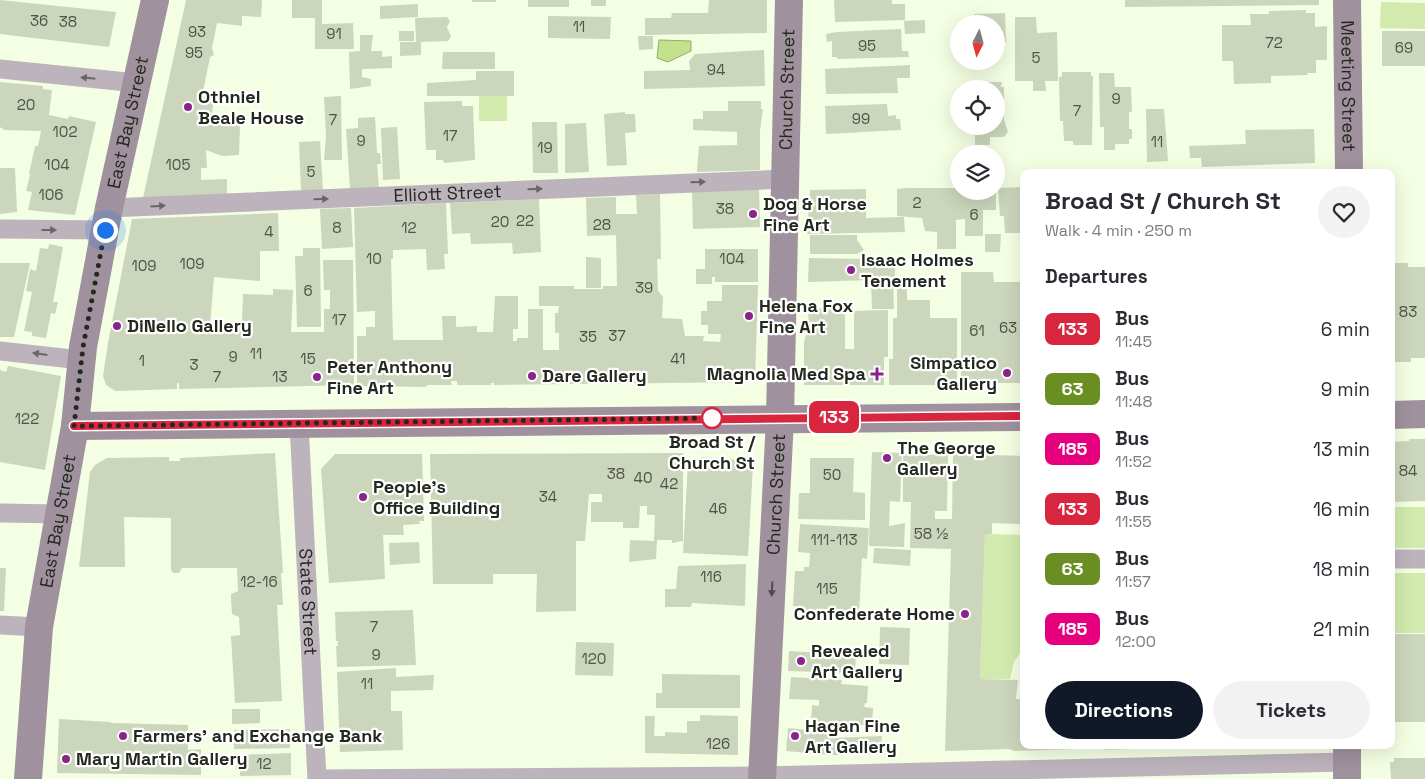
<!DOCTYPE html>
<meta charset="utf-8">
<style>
body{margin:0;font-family:"Space Grotesk",sans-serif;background:#f2f2f3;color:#2b2b33;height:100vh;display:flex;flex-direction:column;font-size:19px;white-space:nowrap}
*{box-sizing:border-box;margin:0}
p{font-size:16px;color:#7c7c81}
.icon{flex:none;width:28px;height:28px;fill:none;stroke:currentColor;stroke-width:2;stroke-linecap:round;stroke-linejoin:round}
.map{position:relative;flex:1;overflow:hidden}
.sheet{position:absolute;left:1020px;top:169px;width:375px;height:580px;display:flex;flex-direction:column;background:#fff;border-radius:10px;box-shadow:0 5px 20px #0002}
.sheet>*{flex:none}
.badge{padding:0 10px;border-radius:8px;font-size:18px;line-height:32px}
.needle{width:32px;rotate:186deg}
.buttons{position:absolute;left:950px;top:15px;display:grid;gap:10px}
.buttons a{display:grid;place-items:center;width:55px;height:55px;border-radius:50%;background:#fff;box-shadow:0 5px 20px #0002;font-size:25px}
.you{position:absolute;width:25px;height:25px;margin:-12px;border:4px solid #fff;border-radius:50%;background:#1a73e8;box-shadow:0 0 0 8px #1a73e833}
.map>.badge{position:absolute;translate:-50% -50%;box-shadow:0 0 0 2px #fff}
h2{padding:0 25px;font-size:19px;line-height:45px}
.round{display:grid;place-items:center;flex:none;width:52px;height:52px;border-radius:26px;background:#f2f2f3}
.summary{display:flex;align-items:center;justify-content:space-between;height:85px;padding:0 25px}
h1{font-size:24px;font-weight:700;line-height:38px}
.primary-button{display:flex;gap:10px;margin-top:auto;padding:10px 25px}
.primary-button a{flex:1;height:58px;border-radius:30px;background:#111827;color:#fff;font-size:20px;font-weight:700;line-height:58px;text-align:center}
.primary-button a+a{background:#f2f2f3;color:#2b2b33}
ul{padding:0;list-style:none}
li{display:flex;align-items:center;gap:15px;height:60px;padding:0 25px}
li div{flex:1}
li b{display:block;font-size:19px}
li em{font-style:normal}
li .badge{min-width:55px;font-weight:700;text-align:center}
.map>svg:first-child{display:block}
</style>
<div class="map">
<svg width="1425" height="779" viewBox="0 0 1425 779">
<rect width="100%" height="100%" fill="#f3fee3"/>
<!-- green -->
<path fill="#d2eaad" d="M1381 2 1425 3V29L1380 28Z
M479 96H507V121H479Z
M1391 507H1425V548H1391Z
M985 534 1024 535V647L1014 662 1010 679H980Z
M1391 573H1425V633H1391Z
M1105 745H1238L1105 750Z"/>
<!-- water -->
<path fill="#c2e28e" stroke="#93aa6c" d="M659 40 691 41V51L668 62 657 58Z"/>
<!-- building -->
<path fill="#cbd6bc" d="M0 0 116 12 109 47 0 34Z
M186 0H262L261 17 242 16V26L217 23 212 48 214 55 210 57 202 97 214 99 210 125H240L239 155 222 156 206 150 207 168H201V180L227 179V195L143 198Z
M292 0H322V24L353 23 354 49H315V18H292Z
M472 0H496V2H472Z
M528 0H569V7H528Z
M591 0H606V6H591Z
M709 0H767V33L645 35V18H671L672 13H708Z
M834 0H892V4H905V20L835 22Z
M1125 0H1319V5L1125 7Z
M418 4V17L380 19V6Z
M1306 10V13H1315V27L1327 26V60H1316V73H1307L1308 75 1271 76V83L1234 84 1233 61H1222V25H1251L1250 14H1269V11Z
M1005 13 1006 42H996V24H975L974 14Z
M548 16 611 17 610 39 548 38Z
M447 17 450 21 447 27 451 37 448 41 421 42V55L400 56V42H416L415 18Z
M1015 17H1036L1037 33 1057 32 1058 81H1045L1046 91H1033V81H1015Z
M925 20V33L905 34 904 21Z
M901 29 902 51H908L909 57 837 59V57H832V41L827 42 826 34 837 32Z
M399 31H414V41H399Z
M1382 31H1425V66H1382Z
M360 35H373L371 51H382V57L392 56V68L362 69V77L371 79V86L350 89 349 52 360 51Z
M638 36H653V49L639 50Z
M764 50 765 86 644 89V71L690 70 689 61 695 54Z
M443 52H495V69H442Z
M910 65V78H897L898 93 826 94 825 69Z
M476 71H514V96H427V83L476 80Z
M1062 72H1091V76H1093L1092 145H1073V141H1064L1063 121H1060L1059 77H1062Z
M1099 73H1114L1115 87H1131L1132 112H1129V129H1132V139H1129V144H1115V150H1104V127H1100Z
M0 82 43 86V89L52 90 49 115 68 119 69 116 96 122 75 215 28 210 32 192 26 191 30 175 33 176 29 174 35 146H38L41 131 4 130 0 127Z
M979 82H1002L1001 87H1004V120L1008 132 1004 137H990V145H975V126H996V89H975L979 87Z
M341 96 342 160H324L326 137 324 97Z
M462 101V106H473L475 160 444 163 443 160H436V150H426L424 102Z
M728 101H761V109H763L760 131V170L697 172 699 146 737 145V132L693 130V119H703V111H728Z
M887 104 888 116 896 115V119H900L901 130 826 134 825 106Z
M1146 109H1164L1168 161 1147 162Z
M625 112V114H635L636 132 625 133 627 165 607 166 604 114Z
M375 117 377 153H380L381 164H377L379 188 350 189 346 129 358 128V118Z
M532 122H557L558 173H533Z
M586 123 589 172 565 173V124Z
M397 127 400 179 383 180 381 128Z
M1314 129 1315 163 1202 167 1201 158H1190L1189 146 1246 144 1245 130Z
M320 141 323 191 301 192 299 142Z
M0 168H15L17 212 0 214Z
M1024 187V233H1005L1004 216H1000L998 188Z
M759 188 760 227 693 229 692 190Z
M907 188H959V191H996V210H983V236H965V219L956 220V249H937V232L925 231 922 218 897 216V189Z
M866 189V218L904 217 905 232 807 234 810 190Z
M660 194 661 259H657L658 291 663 297 662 318 682 319 685 336H704L703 341 720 342 721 334H708V325H701V311H707V301H722V285H758L755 382 494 385V383H491V385H457V381H451L452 385H428L425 387 357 386V336H366V327H375V311L357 312 354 208 446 203 448 254H444L445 269 427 270 426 249 393 250V259H391L393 340H443L442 316H456V327L477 326V332H493L495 296H518V329H513V341H517V338H528V309H543V350H559V333H555V313H558L559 306H539V286H574V289H603V286H617L616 235 587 236 586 198 616 197V214H637L636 195Z
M539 199 541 252 513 254 512 243 471 244 470 233 452 234 450 203Z
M351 208 353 247 322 249 320 209Z
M278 213 279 251H260V281L214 277 210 326 226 327V322L242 321 243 294 273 295V289L293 290 291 332H324V309H330V290H324L323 260H353L354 385 179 389V383H177V389L115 391 106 385 103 376 108 343 132 219Z
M985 234H1001L1000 252H985Z
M810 235H857V240L864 250 857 254H810Z
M49 244 63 247 53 302H58L55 314 51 313 46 338 32 336V332L24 331 32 292 26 291 30 269 36 271 40 248 48 249Z
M303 248H320L321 327H297L295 256H303Z
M705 249H758V282H715V277H712V284H696V269H705Z
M586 257 601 258V288H586Z
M809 258 866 259 867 263 895 264V277H876V281H893L894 309H872L871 280 808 282Z
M0 263H30L14 337H0Z
M1391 263H1408V267H1425V358H1411V362H1391Z
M961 272H993L994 282H1022L1023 383H995L993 380V385H961Z
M897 283H907V300H930V318H957V385H889V359H893V318H897Z
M808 308 845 309V349H854V311L888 310V357H884V385H804V342L806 335 809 334Z
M8 366 61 376 45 470 0 462V370L6 372Z
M1409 439H1425V501L1391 502V442L1409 441Z
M872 452 902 453 900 502 890 501 889 526 905 523 904 547 869 546Z
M275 453 283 573H281L283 605H277L282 701 235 703 231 636 240 635 239 617 232 614 231 598V594L238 591 237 568H182L179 573H173L171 570V518L124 517 125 567H79L90 472 95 465 107 458 169 457V461H180V458Z
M683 453V541L672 543V540H657L656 559 629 562 630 540 654 541 655 515H647V506H640L639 528H623V522H591V502H602V494H589L585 541H576V611L536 612 537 574H493V584H433L430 454Z
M335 454H422L424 521H419L420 524 403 525 404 535H383L385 579 329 583 321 469Z
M903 454 948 455 947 511H935V519H952L953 454 1023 456 1021 524 992 523V534H985L980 679 1018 680 1016 699H1024V745H1099V748L1014 751 1009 749 945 751 951 549 910 548 911 502H903Z
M701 457 740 460V464L753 465 748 556 683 553 688 462H701Z
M810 458H854L853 492 865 493V520L798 519 799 493H810Z
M800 524 869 528 867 559 862 558 859 613 802 610V607L793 606 795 571H804V567H809L810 553 798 552Z
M419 542 420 563 390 565 389 543Z
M874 548 911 550 910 566 873 563Z
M746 564 745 606 692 603 691 607H665V589H676L678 566Z
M0 568H6L4 611H0Z
M413 610 416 665 337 667 336 646H338V641H336L335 612Z
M880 627 910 628 909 665 879 664Z
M1391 634H1425V722H1391Z
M576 642 614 643 613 676 575 675Z
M789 651 856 655 855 673 788 671Z
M396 668V677L434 675 433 690 391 691V711H402L403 750 340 752 337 672Z
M662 674 740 675V708H656V693H662Z
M791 677 842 680 841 684 868 686 867 703H865L864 707 873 708 872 726 811 722 812 705 819 706V700L789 699Z
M232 709H260V723L232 724Z
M700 715 738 716V755L645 753V716H655L654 736H665V732L687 733V721H700Z
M59 719 111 722V723L188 725V750L201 749V775L57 773Z
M788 728 836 733 835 738 882 736 880 755H831L786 751Z
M290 729V748L234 749V730Z
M291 753V775L240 776V770H236V758L239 755Z
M1394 758H1425V779H1391L1390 762H1394Z"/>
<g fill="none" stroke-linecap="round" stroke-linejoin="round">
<!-- street -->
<g stroke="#bcb3bc" stroke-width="19">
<path d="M0 69 137 83"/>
<path id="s1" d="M109 208 785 179"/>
<path d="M0 229 105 230"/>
<path d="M0 351 81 360"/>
<path id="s2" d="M299 423 317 779"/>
<path d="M0 513 59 514"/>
<path d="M1391 559H1425"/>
<path d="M0 625 39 627"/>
<path d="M317 779 762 776 1347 762"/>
</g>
<!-- secondary -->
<g stroke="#9f919e" stroke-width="28">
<path id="s3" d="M1347 0 1349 172"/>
<path d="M1391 415 1425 414"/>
<path d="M75 426 1024 417"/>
<path id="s4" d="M28 779 39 627 75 426 83 347 109 208 155 0"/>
<path id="s5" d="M762 779 780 418 789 0"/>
<path d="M1347 779V745"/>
</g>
</g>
<!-- one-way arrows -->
<defs><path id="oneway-solid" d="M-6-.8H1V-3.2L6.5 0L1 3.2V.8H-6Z" transform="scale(1.25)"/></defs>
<g fill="#686765">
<use href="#oneway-solid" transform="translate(88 78) rotate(-174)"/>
<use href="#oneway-solid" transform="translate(698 182) rotate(-2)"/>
<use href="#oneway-solid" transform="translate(535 189) rotate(-2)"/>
<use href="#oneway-solid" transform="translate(321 199) rotate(-2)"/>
<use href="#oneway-solid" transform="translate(158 206) rotate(-3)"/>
<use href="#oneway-solid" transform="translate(49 230)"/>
<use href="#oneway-solid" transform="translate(40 354) rotate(-172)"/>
</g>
<use fill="#4f4d4b" href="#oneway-solid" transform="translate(772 589) rotate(93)"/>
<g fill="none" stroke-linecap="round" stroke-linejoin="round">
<defs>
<path id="line" d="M74 426 1024 416"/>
</defs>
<!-- line casing -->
<use href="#line" stroke="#fff" stroke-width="11"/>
<!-- line -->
<use href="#line" stroke="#d7263d" stroke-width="8"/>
<!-- walk -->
<path stroke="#24281e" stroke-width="5" stroke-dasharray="0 9" d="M105 230 83 347 74 426 717 418H712"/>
</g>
<!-- markers -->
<g fill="#8a248b" stroke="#fff" stroke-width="2">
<circle cx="188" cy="107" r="5"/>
<circle cx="753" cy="214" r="5"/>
<circle cx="851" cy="270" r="5"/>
<circle cx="749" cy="316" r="5"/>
<circle cx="117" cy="326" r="5"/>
<circle cx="1007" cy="373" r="5"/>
<path d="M874.5 366.5h5v5h5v5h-5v5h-5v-5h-5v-5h5z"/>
<circle cx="532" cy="376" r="5"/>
<circle cx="317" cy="377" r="5"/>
<circle cx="887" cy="458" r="5"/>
<circle cx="363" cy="497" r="5"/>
<circle cx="965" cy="614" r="5"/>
<circle cx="801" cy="661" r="5"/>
<circle cx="123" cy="736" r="5"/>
<circle cx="795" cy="736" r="5"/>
<circle cx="66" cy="759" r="5"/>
</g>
<circle fill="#fff" stroke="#d7263d" stroke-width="2.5" cx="712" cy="418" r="10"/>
<g text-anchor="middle" stroke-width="4.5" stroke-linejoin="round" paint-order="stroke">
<!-- number labels -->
<g font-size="15" fill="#4e5446">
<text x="39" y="26">36</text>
<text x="68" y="27">38</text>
<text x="579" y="32">11</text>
<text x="197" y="37">93</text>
<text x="334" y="39">91</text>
<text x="1274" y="48">72</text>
<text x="867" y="51">95</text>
<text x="1404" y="53">69</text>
<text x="194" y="58">95</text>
<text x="1036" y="63">5</text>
<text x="716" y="75">94</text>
<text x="1116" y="104">9</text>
<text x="26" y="110">20</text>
<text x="1077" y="116">7</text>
<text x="861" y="124">99</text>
<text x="333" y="125">7</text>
<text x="65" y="137">102</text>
<text x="450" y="141">17</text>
<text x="361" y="146">9</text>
<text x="1157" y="147">11</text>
<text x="545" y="153">19</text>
<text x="57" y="170">104</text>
<text x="178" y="170">105</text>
<text x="311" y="177">5</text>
<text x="51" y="200">106</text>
<text x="917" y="208">2</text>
<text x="725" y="214">38</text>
<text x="974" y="220">6</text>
<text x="525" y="226">22</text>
<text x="500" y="227">20</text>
<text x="602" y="230">28</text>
<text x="337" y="233">8</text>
<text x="409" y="233">12</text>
<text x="269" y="237">4</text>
<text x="374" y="264">10</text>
<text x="732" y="264">104</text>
<text x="192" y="269">109</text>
<text x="144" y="271">109</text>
<text x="644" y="293">39</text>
<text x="308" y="296">6</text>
<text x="1408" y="317">83</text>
<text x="339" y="325">17</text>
<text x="1008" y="333">63</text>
<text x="977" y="336">61</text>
<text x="617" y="341">37</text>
<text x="588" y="342">35</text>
<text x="256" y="359">11</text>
<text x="233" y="362">9</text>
<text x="308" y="364">15</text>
<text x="678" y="364">41</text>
<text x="142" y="366">1</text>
<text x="194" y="370">3</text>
<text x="217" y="382">7</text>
<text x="280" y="382">13</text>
<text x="27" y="424">122</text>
<text x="1408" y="476">84</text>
<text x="616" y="479">38</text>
<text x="832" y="480">50</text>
<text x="643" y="483">40</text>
<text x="669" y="489">42</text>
<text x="548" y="502">34</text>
<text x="718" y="514">46</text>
<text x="931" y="539">58 ½</text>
<text x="834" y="545">111-113</text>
<text x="711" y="582">116</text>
<text x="259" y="587">12-16</text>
<text x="827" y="594">115</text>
<text x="374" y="632">7</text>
<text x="376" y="660">9</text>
<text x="594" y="664">120</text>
<text x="367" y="689">11</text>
<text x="718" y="749">126</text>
<text x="264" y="769">12</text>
</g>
<!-- street labels -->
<g font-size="18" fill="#24281e" stroke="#fff">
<text dy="6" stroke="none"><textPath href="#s3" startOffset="86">Meeting Street</textPath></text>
<text dy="6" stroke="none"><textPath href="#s5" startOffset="690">Church Street</textPath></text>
<text dy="6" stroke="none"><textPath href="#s4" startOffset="665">East Bay Street</textPath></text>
<text dy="6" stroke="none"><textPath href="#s1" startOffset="339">Elliott Street</textPath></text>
<text dy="6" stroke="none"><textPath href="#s5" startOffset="285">Church Street</textPath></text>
<text dy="6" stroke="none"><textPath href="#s4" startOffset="260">East Bay Street</textPath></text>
<text dy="6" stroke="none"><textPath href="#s2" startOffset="179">State Street</textPath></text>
</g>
<!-- poi labels -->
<g font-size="18" font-weight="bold" fill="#24281e" stroke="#fff" text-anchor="start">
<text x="198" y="103">Othniel<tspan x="198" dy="21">Beale House</tspan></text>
<text x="763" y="210">Dog &amp; Horse<tspan x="763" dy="21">Fine Art</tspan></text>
<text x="861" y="266">Isaac Holmes<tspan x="861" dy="21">Tenement</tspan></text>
<text x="759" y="312">Helena Fox<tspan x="759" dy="21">Fine Art</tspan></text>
<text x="127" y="332">DiNello Gallery</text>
<text x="997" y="369" text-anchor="end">Simpatico<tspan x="997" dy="21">Gallery</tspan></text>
<text x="327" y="373">Peter Anthony<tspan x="327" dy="21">Fine Art</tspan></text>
<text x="866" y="380" text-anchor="end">Magnolia Med Spa</text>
<text x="542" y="382">Dare Gallery</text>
<text x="897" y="454">The George<tspan x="897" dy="21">Gallery</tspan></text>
<text x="373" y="493">People's<tspan x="373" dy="21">Office Building</tspan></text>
<text x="955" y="620" text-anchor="end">Confederate Home</text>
<text x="811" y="657">Revealed<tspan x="811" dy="21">Art Gallery</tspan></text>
<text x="805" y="732">Hagan Fine<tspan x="805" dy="21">Art Gallery</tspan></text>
<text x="133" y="742">Farmers' and Exchange Bank</text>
<text x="76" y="765">Mary Martin Gallery</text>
</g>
<!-- stop labels -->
<g font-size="18" font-weight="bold" fill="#24281e" stroke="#fff">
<text x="712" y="448">Broad St /<tspan x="712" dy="21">Church St</tspan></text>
</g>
</g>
</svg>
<div class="buttons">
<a><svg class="needle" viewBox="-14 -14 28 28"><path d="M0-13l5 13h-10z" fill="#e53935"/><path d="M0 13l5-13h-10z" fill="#7c7c81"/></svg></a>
<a><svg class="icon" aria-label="locate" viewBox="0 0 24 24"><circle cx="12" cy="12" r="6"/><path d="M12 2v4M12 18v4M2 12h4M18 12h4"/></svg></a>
<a><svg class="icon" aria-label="layers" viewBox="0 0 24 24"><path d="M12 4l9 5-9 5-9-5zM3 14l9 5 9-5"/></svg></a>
</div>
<div class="you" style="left:105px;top:230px"></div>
<b class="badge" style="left:834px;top:417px;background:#d7263d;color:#fff">133</b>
<section class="sheet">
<div class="summary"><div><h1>Broad St / Church St</h1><p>Walk · 4 min · 250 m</p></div><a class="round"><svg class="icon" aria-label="heart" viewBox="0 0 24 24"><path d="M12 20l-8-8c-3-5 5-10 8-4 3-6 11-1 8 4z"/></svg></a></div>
<h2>Departures</h2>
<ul>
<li><span class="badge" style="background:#d7263d;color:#fff">133</span><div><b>Bus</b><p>11:45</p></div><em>6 min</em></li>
<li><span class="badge" style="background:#6b8e23;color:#fff">63</span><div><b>Bus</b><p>11:48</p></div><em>9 min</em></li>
<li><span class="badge" style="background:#e6007e;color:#fff">185</span><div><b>Bus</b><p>11:52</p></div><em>13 min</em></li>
<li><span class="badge" style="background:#d7263d;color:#fff">133</span><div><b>Bus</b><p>11:55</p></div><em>16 min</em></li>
<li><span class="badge" style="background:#6b8e23;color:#fff">63</span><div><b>Bus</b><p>11:57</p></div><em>18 min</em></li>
<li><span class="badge" style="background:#e6007e;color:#fff">185</span><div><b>Bus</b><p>12:00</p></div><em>21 min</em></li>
</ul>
<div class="primary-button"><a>Directions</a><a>Tickets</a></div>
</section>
</div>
